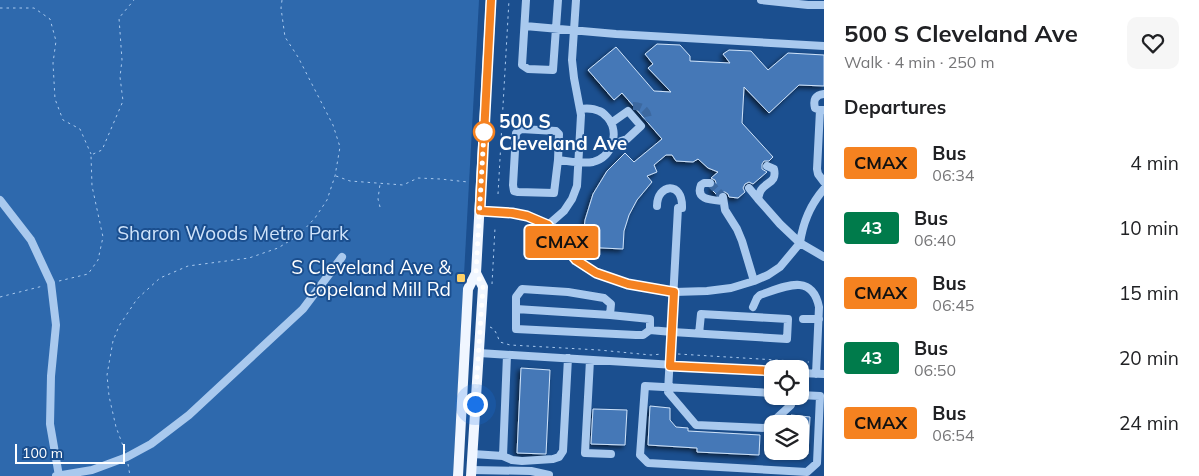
<!DOCTYPE html>
<meta charset="utf-8">
<style>
body{margin:0;font-family:Mulish,sans-serif;background:#f6f6f6;color:#202124;height:100vh;display:flex;flex-direction:column;font-size:19px;white-space:nowrap}
*{box-sizing:border-box;margin:0}
p{font-size:16px;color:#757577}
.icon{flex:none;width:28px;height:28px;fill:none;stroke:currentColor;stroke-width:2;stroke-linecap:round;stroke-linejoin:round}
.map{position:relative;flex:1;overflow:hidden}
.sheet{display:flex;flex-direction:column;background:#fff;width:375px}
.sheet>*{flex:none}
.badge{padding:0 10px;border-radius:4px;font-size:18px;line-height:32px}
.controls{position:absolute;left:764px;top:360px;display:grid;gap:10px}
.controls a{display:grid;place-items:center;width:45px;height:45px;border-radius:10px;background:#fff;box-shadow:0 1px 4px #0004;font-size:25px}
.scale{position:absolute;left:15px;bottom:12px;width:110px;box-sizing:border-box;padding-left:5px;border:2px solid #fff;border-top:0;font-size:14px;line-height:18px;white-space:nowrap;color:#fff;-webkit-text-stroke:4px #1b4f8f;paint-order:stroke}
.you{position:absolute;width:25px;height:25px;margin:-12px;border:4px solid #fff;border-radius:50%;background:#1a73e8;box-shadow:0 0 0 8px #1a73e833}
.map>.badge{position:absolute;translate:-50% -50%;box-shadow:0 0 0 2px #fff}
h2{padding:0 20px;font-size:19px;line-height:45px}
.round{display:grid;place-items:center;flex:none;width:52px;height:52px;border-radius:10px;background:#f6f6f6}
.overview{display:flex;align-items:center;justify-content:space-between;height:85px;padding:0 20px}
h1{font-size:24px;font-weight:700;line-height:38px}
ul{padding:0;list-style:none}
li{display:flex;align-items:center;gap:15px;height:65px;padding:0 20px}
li div{flex:1}
li b{display:block;font-size:19px}
li em{font-style:normal}
li .badge{min-width:55px;font-weight:700;text-align:center}
main{display:flex;flex:1;min-height:0}
.map>svg:first-child{display:block}
</style>
<main>
<div class="map">
<svg width="824" height="476" viewBox="0 0 824 476">
<defs>
<filter id="shadow"><feDropShadow dx="-2.5" dy="2.5" stdDeviation="2.5" flood-color="#0009"/></filter>
</defs>
<rect width="100%" height="100%" fill="#1b4f8f"/>
<!-- green -->
<path fill="#2e69ad" d="M0 0H479L453 476H0Z"/>
<!-- building -->
<path fill="#4478b7" stroke="#cfe3fa" filter="url(#shadow)" d="M657 44 680 45 690 56V61L730 63 723 54 729 50 751 51 768 70 788 53 824 55V86L799 85 769 113 744 87 742 123 773 157 769 161H764L762 164V169L767 172 753 184 749 182 745 184 743 188 745 192 738 198 729 197 728 194 725 192H722L717 195 711 189 715 186 716 183 715 180 711 178 718 172 708 168 698 159 693 162 676 161 672 155H666L654 165 657 172 647 176 652 182 637 200 629 215 624 231 623 249 582 247 585 220 593 194 607 171 625 153 634 162 662 139 622 93 614 100 588 70 616 47 654 91 671 92 648 68 653 64 645 54Z
M521 368 550 370 546 454 517 453Z
M650 406 670 408V420L676 427 688 428V431L760 435 759 455 697 452V448L648 445Z
M593 409 627 410 625 445 591 444Z
M791 415 810 417 808 454H800V424H789Z"/>
<g fill="none" stroke-linecap="round" stroke-linejoin="round">
<!-- minor-tunnel -->
<path stroke="#3d69a0" stroke-width="8" stroke-dasharray="8 4" stroke-linecap="butt" d="M633 106C642 106 647 110 648 118L646 121
M710 183 723 197"/>
<!-- path -->
<path stroke="#a9c9ee" stroke-width="1" stroke-dasharray="2.5 4" stroke-linecap="butt" d="M0 8H34L50 19 56 41 53 63 55 99 63 120 80 129 91 154
M336 176 350 181 403 185 418 178 440 179 468 182
M498 194 509 0
M380 207 378 199 380 184
M59 281 88 274 98 260 103 237 92 186 91 155 102 150 123 101 120 77 122 60 119 18 134 0
M492 284 495 228
M0 297 43 286
M490 327C496 329 497 336 500 342L510 345 599 350 651 355 662 354
M678 354 809 362
M125 451 116 427 109 396 107 375 113 341 119 326 137 299 160 278 188 266 249 258 278 248 299 235 315 218 327 200 335 176 340 147 333 125 298 57 285 37 281 8 282 0
M128 464 130 476"/>
<!-- minor -->
<path stroke="#a9c9ee" stroke-width="8" d="M526 0 522 65 528 69 553 70 558 0
M761 0 808 5H824
M525 26 616 34 824 46
M824 94C815 95 813 100 815 108L820 110H824
M820 110 817 169 818 174 824 182
M610 148 621 141 627 139 641 126 628 111 611 123
M558 160 559 134 556 131 521 129 516 133 513 185 514 191 518 192 554 193 558 160C569 161 582 164 593 162 612 157 620 133 608 118 605 115 603 112 599 111 593 108 587 108 580 109
M710 183H704L701 185C695 200 712 200 723 201
M749 188 758 199C759 196 759 193 761 190 767 181 777 183 774 169L767 166
M723 197 725 210 737 229 742 241 754 281
M758 199 780 224 800 243
M0 200 31 240 51 283 56 325 51 376 50 424 59 476
M657 206C657 184 683 180 682 208
M678 208 668 392 696 425 766 428 791 405 792 396
M480 211 512 213 527 216 548 225 576 260 596 273 628 284 674 292 707 291 731 288 754 281 768 275 780 267 800 243 824 257
M548 225 564 211 572 199 577 186 581 115 574 78 572 60 576 0
M800 243C803 222 810 205 824 189
M753 307 757 298 760 295C784 287 812 272 819 307L816 374
M516 309 610 315
M803 319H819
M650 330 643 335H636L516 329V297L522 289 568 292 604 298 611 304 610 315 650 319V330L672 332 787 339 788 319 701 314 699 334
M479 353 772 371
M590 360 585 453 611 454
M800 373 824 374
M772 393 645 386 640 455 648 463 807 472 817 463 820 396 800 395
M473 454 503 456 512 460 522 461 553 459 559 457 563 451 568 358
M503 456 507 355
M471 470 531 471 549 475
M56 476 92 470 127 457 151 444 189 415 303 309 342 257"/>
<!-- major -->
<path stroke="#f0f6ff" stroke-width="10" d="M458 476 468 289 476 273 491 0
M471 476 483 287 476 273"/>
</g>
<g fill="none" stroke-linecap="round" stroke-linejoin="round">
<defs>
<path id="line" d="M491 0 480 211 512 213 527 216 548 225 576 260 596 273 628 284 674 292 670 366 772 371"/>
</defs>
<!-- line casing -->
<use href="#line" stroke="#fff" stroke-width="11"/>
<!-- line -->
<use href="#line" stroke="#f58220" stroke-width="8"/>
<!-- walk -->
<path stroke="#fff" stroke-width="5" stroke-dasharray="0 9" d="M475 404 483 287 476 272 484 132"/>
</g>
<!-- markers -->
<circle fill="#fff" stroke="#f58220" stroke-width="2.5" cx="484" cy="132" r="10"/>
<rect fill="#ffd166" stroke="#1b4f8f" stroke-width="2" x="456" y="273" width="10" height="10" rx="2.5"/>
<g text-anchor="middle" stroke-width="4" stroke-linejoin="round" paint-order="stroke">
<!-- stop labels -->
<g font-size="19" font-weight="bold" fill="#fff" stroke="#1b4f8f" text-anchor="start">
<text x="499" y="128">500 S<tspan x="499" dy="22">Cleveland Ave</tspan></text>
</g>
<!-- park labels -->
<g font-size="19" fill="#cfe3fa" stroke="#1b4f8f">
<text x="233" y="240">Sharon Woods Metro Park</text>
</g>
<!-- poi labels -->
<g font-size="19" fill="#fff" stroke="#1b4f8f" text-anchor="end">
<text x="451" y="274">S Cleveland Ave &amp;<tspan x="451" dy="22">Copeland Mill Rd</tspan></text>
</g>
</g>
</svg>
<div class="controls">
<a><svg class="icon" aria-label="locate" viewBox="0 0 24 24"><circle cx="12" cy="12" r="6"/><path d="M12 2v4M12 18v4M2 12h4M18 12h4"/></svg></a>
<a><svg class="icon" aria-label="layers" viewBox="0 0 24 24"><path d="M12 4l9 5-9 5-9-5zM3 14l9 5 9-5"/></svg></a>
</div>
<div class="scale">100 m</div>
<div class="you" style="left:475px;top:404px"></div>
<b class="badge" style="left:562px;top:242px;background:#f58220;color:#111">CMAX</b>
</div>
<section class="sheet">
<div class="overview"><div><h1>500 S Cleveland Ave</h1><p>Walk · 4 min · 250 m</p></div><a class="round"><svg class="icon" aria-label="heart" viewBox="0 0 24 24"><path d="M12 20l-8-8c-3-5 5-10 8-4 3-6 11-1 8 4z"/></svg></a></div>
<h2>Departures</h2>
<ul>
<li><span class="badge" style="background:#f58220;color:#111">CMAX</span><div><b>Bus</b><p>06:34</p></div><em>4 min</em></li>
<li><span class="badge" style="background:#007b4b;color:#fff">43</span><div><b>Bus</b><p>06:40</p></div><em>10 min</em></li>
<li><span class="badge" style="background:#f58220;color:#111">CMAX</span><div><b>Bus</b><p>06:45</p></div><em>15 min</em></li>
<li><span class="badge" style="background:#007b4b;color:#fff">43</span><div><b>Bus</b><p>06:50</p></div><em>20 min</em></li>
<li><span class="badge" style="background:#f58220;color:#111">CMAX</span><div><b>Bus</b><p>06:54</p></div><em>24 min</em></li>
</ul>
</section>
</main>
